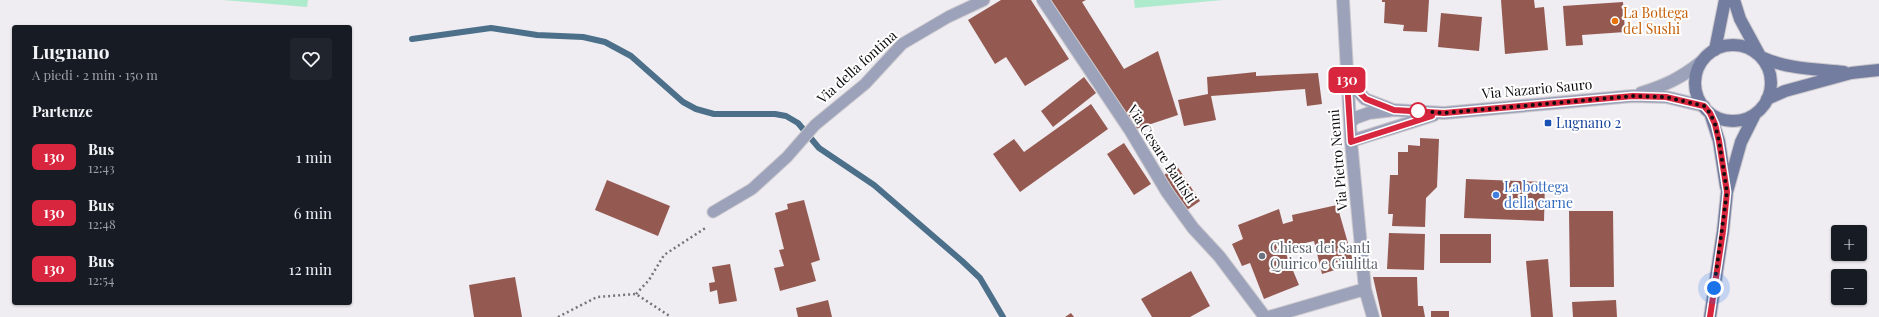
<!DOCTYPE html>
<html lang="it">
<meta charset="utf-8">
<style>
body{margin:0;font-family:"Playfair Display",serif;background:#20242c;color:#f1f3f6;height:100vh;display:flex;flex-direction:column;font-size:15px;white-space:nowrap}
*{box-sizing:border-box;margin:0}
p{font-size:13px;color:#9ea1a6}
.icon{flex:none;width:22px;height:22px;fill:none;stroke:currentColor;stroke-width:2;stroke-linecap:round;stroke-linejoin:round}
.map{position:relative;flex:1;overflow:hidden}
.details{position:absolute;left:12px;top:25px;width:340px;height:280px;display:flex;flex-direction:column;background:#171b24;border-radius:4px;box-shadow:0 1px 3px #0004}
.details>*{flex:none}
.badge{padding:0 8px;border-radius:6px;font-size:14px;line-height:26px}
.tools{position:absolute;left:1831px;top:225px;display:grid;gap:8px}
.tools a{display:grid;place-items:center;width:36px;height:36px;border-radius:4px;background:#171b24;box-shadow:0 1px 3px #0004;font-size:20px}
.you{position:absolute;width:20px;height:20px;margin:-10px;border:3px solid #fff;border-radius:50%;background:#1a73e8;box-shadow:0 0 0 6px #1a73e833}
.map>.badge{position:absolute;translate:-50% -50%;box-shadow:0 0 0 2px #fff}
h2{padding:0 20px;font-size:15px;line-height:36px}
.round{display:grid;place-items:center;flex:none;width:42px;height:42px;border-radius:4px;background:#20242c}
.head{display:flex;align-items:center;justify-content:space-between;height:68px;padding:0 20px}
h1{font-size:19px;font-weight:700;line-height:30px}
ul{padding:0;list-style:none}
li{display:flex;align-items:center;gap:12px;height:56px;padding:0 20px}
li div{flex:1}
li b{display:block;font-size:15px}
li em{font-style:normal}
li .badge{min-width:44px;font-weight:700;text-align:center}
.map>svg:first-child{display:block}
</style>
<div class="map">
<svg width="1879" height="317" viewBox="0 0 1879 317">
<rect width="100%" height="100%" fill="#efecf2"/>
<!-- green -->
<path fill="#adebcc" d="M223 0H308L307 7Z
M1134 0H1223L1135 8Z"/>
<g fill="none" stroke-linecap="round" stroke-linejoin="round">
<!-- stream -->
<path stroke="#4c6f8a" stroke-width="6" d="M412 39 491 28 537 35 583 37 605 42 631 56 683 102 696 109 714 114H775L786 116 798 123 819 148 874 185 962 261 980 278 1003 317"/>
</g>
<!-- building -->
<path fill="#945a51" d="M1001 0H1031L1069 59 1025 86 1006 57 995 64 968 20Z
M1051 0H1086L1082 2 1124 69 1158 51 1178 115 1136 129Z
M1382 0H1429L1427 32 1403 31 1404 25 1384 23 1385 2H1382Z
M1501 0H1534L1535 8 1544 7 1548 50 1505 54Z
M1623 2 1625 32 1582 35 1583 45 1566 46 1563 6Z
M1441 13 1482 17 1479 51 1438 47Z
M1256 72V76L1318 73 1322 104 1307 106 1305 89 1211 96 1216 120 1184 126 1178 100 1208 94 1207 77Z
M1084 77 1096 93 1053 127 1041 111Z
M1091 104 1108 129 1020 192 993 154 1014 139 1024 152Z
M1420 138 1439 139 1437 187 1426 198 1425 227 1392 226 1393 214H1388L1390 175H1398V152H1408V145L1420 146Z
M1124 143 1151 184 1134 195 1107 154Z
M1177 166 1200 201 1187 210 1164 175Z
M1466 179 1545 182 1544 221 1464 218Z
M607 180 670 206 658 236 595 210Z
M804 200 820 260 811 263 816 281 780 291 774 268 784 266 779 250 784 249 775 213 788 209 787 204Z
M1337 205 1354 264 1322 274 1314 241 1288 247 1284 249 1299 285 1264 299 1250 263 1242 266 1232 244 1243 239 1238 225 1279 209 1283 224 1293 221 1292 215Z
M1569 211H1613L1614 287H1570Z
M1389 233 1425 234 1424 270 1387 269Z
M1440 234H1491V263H1440Z
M1548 259 1553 317H1531L1526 261Z
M730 264 737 301 719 304 717 290 710 292 709 283 715 282 712 267Z
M1191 271 1210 306 1190 317H1152L1141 299Z
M515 277 522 317H474L469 285Z
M1373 277H1417L1418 306H1423L1425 317H1382Z
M828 300 832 317H798L796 308Z
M1616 300 1617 317H1573L1572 302Z
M1431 311H1449V317H1431Z
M1071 313 1074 317H1065Z"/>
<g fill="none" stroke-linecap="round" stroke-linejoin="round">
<defs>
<path id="service" d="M713 212 752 189 787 157 815 125 865 84 902 44 948 17 984 0"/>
<path id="minor" d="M1043 0 1130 130 1167 192 1193 228 1219 256 1265 317
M1343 0 1351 141 1365 289 1373 317
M1347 79 1365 99 1391 109
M1641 93C1666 85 1681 78 1701 62
M1350 123 1355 118 1369 113 1394 110 1444 113 1633 96 1666 97 1704 106
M1351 141 1434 115
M1269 317 1365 289"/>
<path id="secondary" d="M1734 0 1740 19 1759 54
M1695 83a38 38 0 1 1 76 0a38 38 0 1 1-76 0Z
M1715 50 1725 0
M1761 57C1787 69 1815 69 1844 72
M1767 99 1785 91 1851 73 1879 70
M1710 113 1719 141 1726 187
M1710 317 1723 231 1727 192 1741 142 1755 114"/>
</defs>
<!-- service casing -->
<use href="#service" stroke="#cbc8ce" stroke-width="13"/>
<!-- minor casing -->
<use href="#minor" stroke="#cbc8ce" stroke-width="14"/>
<!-- secondary casing -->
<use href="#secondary" stroke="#cbc8ce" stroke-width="14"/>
<!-- path -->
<path stroke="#767478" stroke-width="2.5" stroke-dasharray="2 3" stroke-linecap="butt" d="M636 294 649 280 664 255 707 227
M558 317 597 297 636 294 671 317"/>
<!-- service -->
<use href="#service" stroke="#9ba2b9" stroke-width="11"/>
<!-- minor -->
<use href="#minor" stroke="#9ba2b9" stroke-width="12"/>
<!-- secondary -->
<use href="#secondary" stroke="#737d9f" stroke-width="12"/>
</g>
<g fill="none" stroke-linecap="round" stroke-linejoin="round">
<defs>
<path id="line" d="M1432 116 1351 142 1347 80 1366 99 1394 110 1444 113 1633 96 1666 97 1704 106 1710 113 1715 124 1719 141 1727 192 1723 231 1710 317"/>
</defs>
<!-- line casing -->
<use href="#line" stroke="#fff" stroke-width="9"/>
<!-- line -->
<use href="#line" stroke="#d7263d" stroke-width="6"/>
<!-- walk -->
<path stroke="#0e0d0f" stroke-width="4" stroke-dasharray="0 7.2" d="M1418 111 1444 113 1633 96 1666 97 1704 106 1710 113 1715 124 1719 141 1727 192 1714 288"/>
</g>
<!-- markers -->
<circle fill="#e8710a" stroke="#fff" stroke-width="1.5" cx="1615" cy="21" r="4"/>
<circle fill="#fff" stroke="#d7263d" stroke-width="2" cx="1418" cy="111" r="8"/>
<rect fill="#1a4fb4" stroke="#fff" stroke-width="1.5" x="1544" y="119" width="8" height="8" rx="2"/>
<circle fill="#3f7fe0" stroke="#fff" stroke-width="1.5" cx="1496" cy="195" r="4"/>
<circle fill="#6b7280" stroke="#fff" stroke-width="1.5" cx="1262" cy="256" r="4"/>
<g text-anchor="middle" stroke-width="4" stroke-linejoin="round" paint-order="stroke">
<!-- food labels -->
<g font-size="14" fill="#c56008" stroke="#fff" text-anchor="start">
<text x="1623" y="18">La Bottega<tspan x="1623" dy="16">del Sushi</tspan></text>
</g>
<!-- street labels -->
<g font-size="14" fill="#0e0d0f" stroke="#fff">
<text transform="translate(857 67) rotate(-42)" y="5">Via della fontina</text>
<text transform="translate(1537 89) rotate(-5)" y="5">Via Nazario Sauro</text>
<text transform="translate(1162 154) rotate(57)" y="5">Via Cesare Battisti</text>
<text transform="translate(1338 160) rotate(-95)" y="5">Via Pietro Nenni</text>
</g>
<!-- transit labels -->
<g font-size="14" fill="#164399" stroke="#fff" text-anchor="start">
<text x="1556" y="128">Lugnano 2</text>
</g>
<!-- shop labels -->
<g font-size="14" fill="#366cbe" stroke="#fff" text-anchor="start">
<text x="1504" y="192">La bottega<tspan x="1504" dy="16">della carne</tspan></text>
</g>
<!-- worship labels -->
<g font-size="14" fill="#5b616d" stroke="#fff" text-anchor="start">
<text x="1270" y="253">Chiesa dei Santi<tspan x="1270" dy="16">Quirico e Giulitta</tspan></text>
</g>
</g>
</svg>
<div class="tools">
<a>+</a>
<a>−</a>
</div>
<div class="you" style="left:1714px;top:288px"></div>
<b class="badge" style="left:1347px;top:80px;background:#d7263d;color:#fff">130</b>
<section class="details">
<div class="head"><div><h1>Lugnano</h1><p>A piedi · 2 min · 150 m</p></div><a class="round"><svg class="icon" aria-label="heart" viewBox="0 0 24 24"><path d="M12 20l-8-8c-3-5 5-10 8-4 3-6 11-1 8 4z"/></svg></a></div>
<h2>Partenze</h2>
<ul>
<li><span class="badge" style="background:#d7263d;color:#fff">130</span><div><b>Bus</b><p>12:43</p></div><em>1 min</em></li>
<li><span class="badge" style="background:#d7263d;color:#fff">130</span><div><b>Bus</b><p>12:48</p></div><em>6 min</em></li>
<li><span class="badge" style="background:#d7263d;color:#fff">130</span><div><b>Bus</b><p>12:54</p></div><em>12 min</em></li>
</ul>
</section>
</div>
